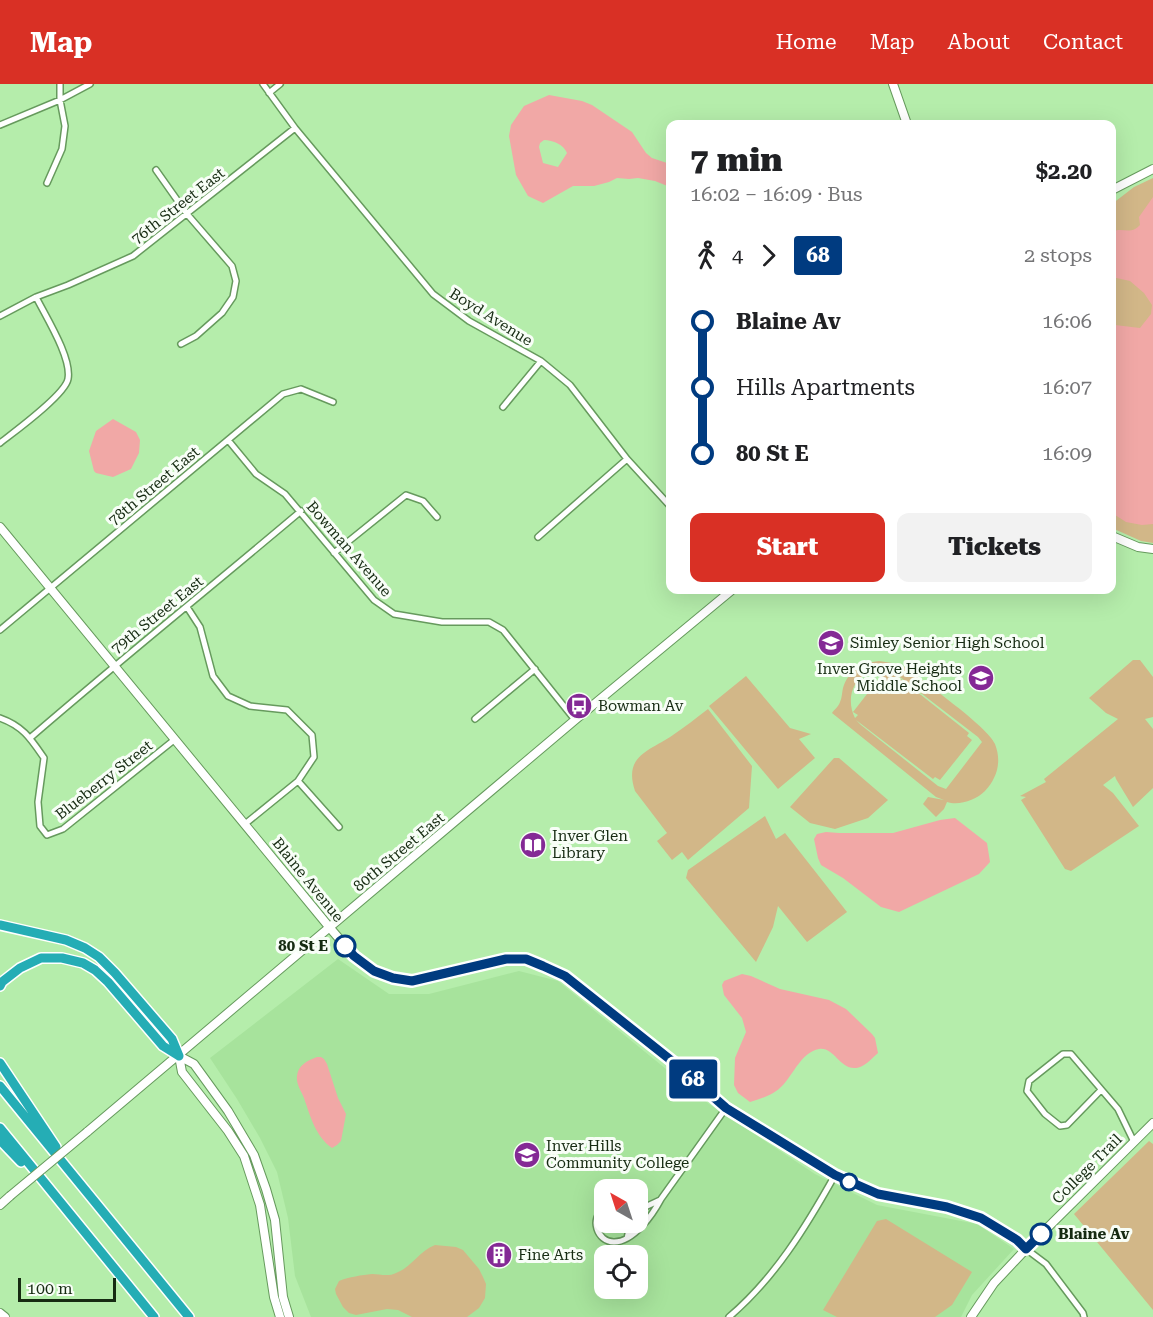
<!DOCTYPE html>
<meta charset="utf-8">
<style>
body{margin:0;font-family:"Roboto Serif",serif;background:#f2f2f2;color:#202124;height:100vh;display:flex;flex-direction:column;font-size:22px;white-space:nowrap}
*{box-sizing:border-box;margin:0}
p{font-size:20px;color:#757577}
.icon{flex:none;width:33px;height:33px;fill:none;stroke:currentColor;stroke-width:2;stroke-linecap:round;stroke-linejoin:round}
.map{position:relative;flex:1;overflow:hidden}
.details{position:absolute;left:666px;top:36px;width:450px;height:474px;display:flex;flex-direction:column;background:#fff;border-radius:12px;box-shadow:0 6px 24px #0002}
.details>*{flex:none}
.badge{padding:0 12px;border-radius:4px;font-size:21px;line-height:39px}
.needle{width:39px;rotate:321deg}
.fabs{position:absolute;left:594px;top:1095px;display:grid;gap:12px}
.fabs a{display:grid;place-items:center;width:54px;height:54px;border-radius:12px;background:#fff;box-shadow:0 6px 24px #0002;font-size:30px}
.scale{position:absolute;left:18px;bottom:15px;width:98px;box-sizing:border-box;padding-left:6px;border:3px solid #162b12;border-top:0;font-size:16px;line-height:21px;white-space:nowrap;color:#162b12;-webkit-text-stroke:4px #f8fef7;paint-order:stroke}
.map>.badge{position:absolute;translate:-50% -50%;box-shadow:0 0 0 3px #fff}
.legs{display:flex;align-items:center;gap:9px;height:66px;padding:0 24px;font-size:20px}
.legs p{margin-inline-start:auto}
.summary{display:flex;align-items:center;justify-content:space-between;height:102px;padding:0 24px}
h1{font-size:33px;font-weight:800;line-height:45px}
.action{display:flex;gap:12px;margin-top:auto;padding:12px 24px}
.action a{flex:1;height:69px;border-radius:12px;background:#d93025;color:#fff;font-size:24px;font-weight:800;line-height:69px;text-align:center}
.action a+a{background:#f2f2f2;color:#202124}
ul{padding:0 24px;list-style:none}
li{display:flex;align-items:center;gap:21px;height:66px;font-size:22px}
li i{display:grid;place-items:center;width:9px;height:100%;margin:0 8px;background:currentColor}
li i::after{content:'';width:15px;height:15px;margin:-8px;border:4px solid;border-radius:50%;background:#fff}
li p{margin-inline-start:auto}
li:first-child i{background:linear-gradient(#0000 50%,currentColor 0)}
li:last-child i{background:linear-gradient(currentColor 50%,#0000 0)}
header{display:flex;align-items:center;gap:36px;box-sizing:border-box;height:84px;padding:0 30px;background:#d93025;color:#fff}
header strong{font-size:28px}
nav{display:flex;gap:33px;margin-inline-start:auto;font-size:21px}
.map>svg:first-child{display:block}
</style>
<header>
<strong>Map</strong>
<nav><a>Home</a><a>Map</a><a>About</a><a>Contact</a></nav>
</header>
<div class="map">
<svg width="1153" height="1233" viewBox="0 0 1153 1233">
<rect width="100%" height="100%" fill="#b5edab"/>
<!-- built -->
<path fill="#a7e39c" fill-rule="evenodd" d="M338 875 389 910H429L519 887 558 897 709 1020 815 1090 877 1121 977 1140 1014 1165 972 1211 961 1233H311L295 1192 288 1134 277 1088 260 1054 237 1015 210 974ZM604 1106H638V1138H604ZM604 1172H638V1204H604Z"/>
<!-- green -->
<path fill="#d2b788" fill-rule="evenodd" d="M1153 94V459L1141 457 1112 444V120L1134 103Z
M1133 576H1140L1153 593V633L1145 635 1153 645V704L1133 723 1116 695 1115 692 1103 701 1113 709 1139 742 1071 787 1065 785 1021 716 1026 713 1020 712 1046 698 1044 695 1118 635 1106 629 1089 614Z
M879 577 899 580 908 585C926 600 987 642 995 660 1002 678 997 694 985 707 976 716 959 722 947 718L944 725 936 733 923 720 928 713 944 716 936 713 832 629C834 626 839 622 840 618 842 614 842 608 843 604 848 587 862 579 879 577ZM883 586 892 589 890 591 885 587 853 628 858 631 855 634C847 619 850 596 869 589 873 588 878 587 883 586ZM892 588 900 593 978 653 982 658 946 705 938 702 861 641 856 636 933 695 935 693 940 696 972 656 967 652 969 649Z
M746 592 790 644 811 650 799 655 815 674 778 705 709 622Z
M708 625 752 682 749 724 688 776 682 768 672 776 657 757 667 749 635 707C623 671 650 667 673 651 685 643 696 634 708 625Z
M834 674H839L888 716 868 734 835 745 810 739 790 723Z
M765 732 776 755 785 749 847 828 807 858 778 822 773 843 756 878 686 794 688 786Z
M1149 1057 1153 1060V1226L1074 1130Z
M886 1135 972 1188 952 1221 935 1233H837L823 1226 877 1137Z
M435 1161 456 1163 463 1166 479 1185 483 1193 486 1200 485 1214 479 1224 467 1233H412L398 1226 387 1225 356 1231 349 1229 343 1223 336 1210 335 1205 339 1197C349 1193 362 1191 372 1190 380 1190 388 1193 396 1189 412 1183 419 1167 435 1161Z"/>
<!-- water -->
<path fill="#f1a8a6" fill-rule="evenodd" d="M549 11 582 17 592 21 632 48 646 69 652 74 670 80V103L655 97 638 94 629 95 617 94 609 98 594 102H573L543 119 528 112 516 91 509 52 511 41 524 22ZM544 56C553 56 564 61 567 69L558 83 543 79 539 63 540 59Z
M1153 113V440L1142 441 1126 438 1112 429V239L1115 241 1140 244 1151 230 1152 221 1144 209 1130 197 1112 193V148C1122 142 1130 152 1140 141L1139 133Z
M113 335 136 348 140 356 139 369 131 385 113 393 96 389 94 387 89 367 96 347Z
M955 734 987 759 990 778 979 790 899 828 881 823 843 794 821 781 818 774 814 755 817 750 826 748 839 749H893L940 736Z
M742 890 751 892 780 905 829 916 846 925 872 950 875 954 878 969C873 973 869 978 864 981 842 994 836 962 819 965 802 968 794 989 783 1001 774 1011 762 1014 750 1018L738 1009 734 1001 735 974 746 948 742 934 724 911 722 901 724 897Z
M317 973H321L324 975 327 980 338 1014 346 1030 341 1057 337 1061 332 1064C316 1053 310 1032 304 1014 301 1007 296 1000 297 992 298 981 307 977 317 973Z"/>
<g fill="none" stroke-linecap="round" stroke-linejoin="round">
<defs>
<path id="street" d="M263 0 295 44 433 210 469 237 541 277 570 301 627 375 670 422
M269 9 280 0
M0 41 60 16 90 0
M156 86 187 130 232 182 236 197 233 213 222 229 196 252 181 260
M47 99 62 65 65 42 60 16V0
M0 232 36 213 68 201 133 172 295 44
M503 323 541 277
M228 356 256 390 285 410 374 516 394 530 442 538H489L503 546 575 636
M0 359C14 348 65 311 68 295 72 274 46 233 36 213
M538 453 627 375
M334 469 406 411 423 417 437 433
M187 523 200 543 213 592 228 612 250 622 287 626 312 651 314 673 298 697 245 740
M0 546 283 310 301 305 333 318
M0 634C23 642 31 655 44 674L38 718 40 742 47 751 63 745 174 656
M475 635 535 585
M30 654C119 577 211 503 301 427
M298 697 339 743
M1101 1006 1067 1041 1060 1042 1045 1030 1027 1007 1029 997 1063 970H1071L1118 1025 1134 1058
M638 1124H643L660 1116
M604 1125C589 1134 597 1158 614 1158 634 1158 653 1130 661 1115L726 1024
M627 1154 631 1138
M1026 1165 1046 1180 1083 1229 1084 1233
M729 1233C774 1195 806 1143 835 1091"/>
<path id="secondary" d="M893 0 907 40
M1112 106 1153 85
M0 443 330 844 354 872 374 887 393 894 412 897 506 875H526L543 882 565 892 677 981 726 1024 835 1091 878 1110 947 1123 981 1134 1017 1156 1026 1165
M1112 452 1138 463 1153 465
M179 972 194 980 228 1027 254 1071 266 1105 275 1136 283 1213 289 1233
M179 972 182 988 228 1047 244 1072 260 1121 274 1213 280 1233
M87 1048 575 636 732 506
M0 1121 10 1112
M0 1229 5 1233
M971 1233 994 1199 1026 1165 1153 1039"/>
<path id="highway" d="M0 841 66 856 85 864 99 873 115 889 172 955 179 972
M0 902 2 898 20 884 41 874H62L83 879 95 886 108 898 163 962 179 972
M0 979 56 1063
M0 1002 189 1233
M0 1044 154 1233
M0 1056 21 1078"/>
</defs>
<!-- street casing -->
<use href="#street" stroke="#669a5d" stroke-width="8"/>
<!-- secondary casing -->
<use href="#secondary" stroke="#669a5d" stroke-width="10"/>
<!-- highway casing -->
<use href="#highway" stroke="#fff" stroke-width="12"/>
<!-- street -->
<use href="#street" stroke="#fff" stroke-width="5"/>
<!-- secondary -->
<use href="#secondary" stroke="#fff" stroke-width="8"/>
<!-- highway -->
<use href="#highway" stroke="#25adb5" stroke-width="9"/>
<defs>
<path id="secondary-bridge" d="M10 1112 87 1048"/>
</defs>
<!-- secondary-bridge casing -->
<use href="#secondary-bridge" stroke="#669a5d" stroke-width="10" stroke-linecap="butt"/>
<!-- secondary-bridge -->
<use href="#secondary-bridge" stroke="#fff" stroke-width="8"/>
</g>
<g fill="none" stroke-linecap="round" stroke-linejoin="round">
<defs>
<path id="line-1" d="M345 862 354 872 374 887 393 894 412 897 506 875H526L543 882 565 892 677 981 726 1024 835 1091 878 1110 947 1123 981 1134 1017 1156 1026 1165 1041 1150"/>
</defs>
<!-- line-1 casing -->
<use href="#line-1" stroke="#fff" stroke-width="14"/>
<!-- line-1 -->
<use href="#line-1" stroke="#003b80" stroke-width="9"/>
</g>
<!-- icons -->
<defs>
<symbol id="school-disc" viewBox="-11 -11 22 22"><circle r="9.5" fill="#842995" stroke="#f8fef7"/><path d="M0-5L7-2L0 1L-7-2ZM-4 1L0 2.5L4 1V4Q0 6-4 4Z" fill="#fff"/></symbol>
<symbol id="bus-disc" viewBox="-11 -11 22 22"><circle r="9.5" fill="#842995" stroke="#f8fef7"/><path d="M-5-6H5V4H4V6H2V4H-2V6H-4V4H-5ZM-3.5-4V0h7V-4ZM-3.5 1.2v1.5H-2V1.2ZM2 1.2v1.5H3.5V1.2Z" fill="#fff"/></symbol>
<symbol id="library-disc" viewBox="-11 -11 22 22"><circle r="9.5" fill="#842995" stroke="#f8fef7"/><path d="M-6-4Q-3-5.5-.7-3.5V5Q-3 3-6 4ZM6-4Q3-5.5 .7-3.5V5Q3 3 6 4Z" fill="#fff"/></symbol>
<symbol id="university-disc" viewBox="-11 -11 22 22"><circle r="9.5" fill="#842995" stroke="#f8fef7"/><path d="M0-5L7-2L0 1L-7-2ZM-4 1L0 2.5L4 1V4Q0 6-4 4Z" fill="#fff"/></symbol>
<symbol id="building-disc" viewBox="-11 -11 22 22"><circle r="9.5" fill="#842995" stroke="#f8fef7"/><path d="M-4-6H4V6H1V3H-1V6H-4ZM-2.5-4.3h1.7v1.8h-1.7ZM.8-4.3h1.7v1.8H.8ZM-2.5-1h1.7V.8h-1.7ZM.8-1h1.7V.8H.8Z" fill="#fff"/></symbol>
</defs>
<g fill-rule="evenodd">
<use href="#school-disc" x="816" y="544" width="30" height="30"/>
<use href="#school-disc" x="966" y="579" width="30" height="30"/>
<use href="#bus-disc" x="564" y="607" width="30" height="30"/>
<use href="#library-disc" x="518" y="746" width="30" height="30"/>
<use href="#university-disc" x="512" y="1056" width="30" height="30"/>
<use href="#building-disc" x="484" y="1156" width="30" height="30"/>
</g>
<!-- markers -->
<g fill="#fff" stroke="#003b80" stroke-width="3">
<circle cx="345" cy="862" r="10"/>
<circle cx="849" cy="1098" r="8"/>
<circle cx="1041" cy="1150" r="10"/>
</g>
<g text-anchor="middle" stroke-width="6" stroke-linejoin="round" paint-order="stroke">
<!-- street labels -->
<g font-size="15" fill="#162b12" stroke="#f8fef7">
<text transform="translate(178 122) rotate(-38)" y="5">76th Street East</text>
<text transform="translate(491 233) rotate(32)" y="5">Boyd Avenue</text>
<text transform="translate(154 402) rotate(-40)" y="5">78th Street East</text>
<text transform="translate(349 465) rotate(49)" y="5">Bowman Avenue</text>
<text transform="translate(157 531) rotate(-39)" y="5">79th Street East</text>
<text transform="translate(104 696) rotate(-38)" y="5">Blueberry Street</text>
<text transform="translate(399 768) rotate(-40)" y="5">80th Street East</text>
<text transform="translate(308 796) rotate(51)" y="5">Blaine Avenue</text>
<text transform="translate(1087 1085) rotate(-45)" y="5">College Trail</text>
</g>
<!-- poi labels -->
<g font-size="15" fill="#162b12" stroke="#f8fef7" text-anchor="start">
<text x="850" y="564">Simley Senior High School</text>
<text x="962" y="590" text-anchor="end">Inver Grove Heights<tspan x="962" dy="17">Middle School</tspan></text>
<text x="598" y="627">Bowman Av</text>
<text x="552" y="757">Inver Glen<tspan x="552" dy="17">Library</tspan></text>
<text x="546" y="1067">Inver Hills<tspan x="546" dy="17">Community College</tspan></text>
<text x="518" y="1176">Fine Arts</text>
</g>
<!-- stop labels -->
<g font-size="15" font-weight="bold" fill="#162b12" stroke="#f8fef7" text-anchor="end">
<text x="328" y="867">80 St E</text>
<text x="1058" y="1155" text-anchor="start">Blaine Av</text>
</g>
</g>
</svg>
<div class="fabs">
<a><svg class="needle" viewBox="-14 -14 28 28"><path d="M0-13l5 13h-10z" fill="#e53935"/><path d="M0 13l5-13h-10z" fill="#757577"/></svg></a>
<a><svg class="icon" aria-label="locate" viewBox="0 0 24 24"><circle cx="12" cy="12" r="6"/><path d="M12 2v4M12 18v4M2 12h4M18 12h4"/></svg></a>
</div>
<div class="scale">100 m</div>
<b class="badge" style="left:693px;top:995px;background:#003b80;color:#fff">68</b>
<section class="details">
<div class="summary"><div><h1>7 min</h1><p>16:02 – 16:09 · Bus</p></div><b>$2.20</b></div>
<div class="legs"><svg class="icon" aria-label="walk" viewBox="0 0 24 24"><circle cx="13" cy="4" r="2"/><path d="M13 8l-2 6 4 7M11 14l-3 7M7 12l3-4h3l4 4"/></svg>4<svg class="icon" aria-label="forward" viewBox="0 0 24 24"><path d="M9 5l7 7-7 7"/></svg><b class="badge" style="background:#003b80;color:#fff">68</b><p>2 stops</p></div>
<ul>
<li><i style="color:#003b80"></i><b>Blaine Av</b><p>16:06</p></li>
<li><i style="color:#003b80"></i><span>Hills Apartments</span><p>16:07</p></li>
<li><i style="color:#003b80"></i><b>80 St E</b><p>16:09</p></li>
</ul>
<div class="action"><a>Start</a><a>Tickets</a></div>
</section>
</div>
